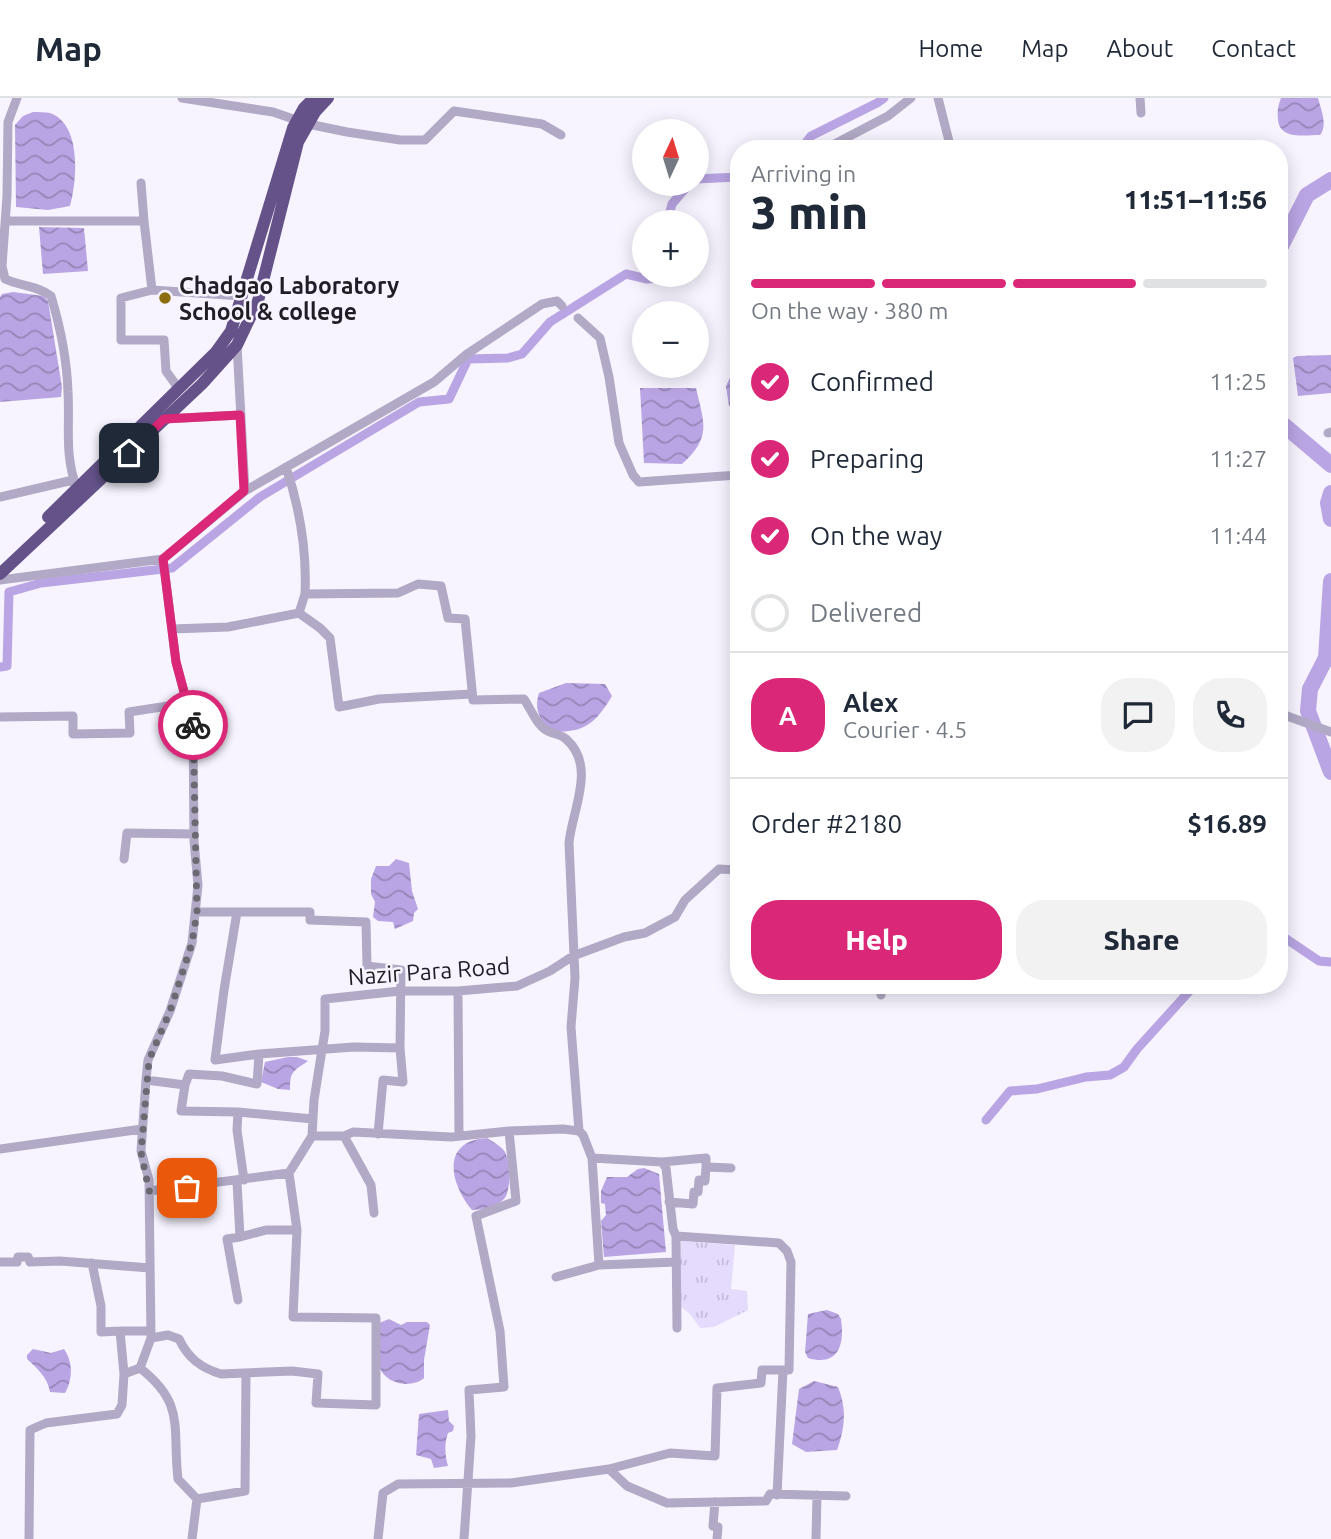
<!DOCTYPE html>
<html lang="en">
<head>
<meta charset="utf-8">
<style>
	body { margin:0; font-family:Ubuntu,sans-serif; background:#f2f2f3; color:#1f2937; height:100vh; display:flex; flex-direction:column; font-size:26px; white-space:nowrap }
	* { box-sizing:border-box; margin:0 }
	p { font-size:23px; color:#747a83 }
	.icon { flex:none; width:38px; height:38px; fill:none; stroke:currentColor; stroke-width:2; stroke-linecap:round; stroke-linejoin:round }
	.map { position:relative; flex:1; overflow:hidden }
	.side { position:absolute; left:730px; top:42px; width:558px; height:854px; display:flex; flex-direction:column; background:#fff; border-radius:28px; box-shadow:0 4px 18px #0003 }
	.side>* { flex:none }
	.needle { width:46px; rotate:4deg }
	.tools { position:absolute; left:632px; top:21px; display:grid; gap:14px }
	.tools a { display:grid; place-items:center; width:77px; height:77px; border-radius:50%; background:#fff; box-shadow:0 4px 18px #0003; font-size:35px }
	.pin { position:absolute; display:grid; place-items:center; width:60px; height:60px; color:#fff; margin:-30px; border-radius:14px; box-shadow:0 4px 10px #0006 }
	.courier { position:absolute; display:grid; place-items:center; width:70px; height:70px; margin:-35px; border:5px solid #db2777; border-radius:50%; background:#fff; color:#222; box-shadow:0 2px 9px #0007 }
	.headline em { font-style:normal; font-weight:800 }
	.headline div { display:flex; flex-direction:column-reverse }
	.headline { display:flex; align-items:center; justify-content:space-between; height:119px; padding:0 21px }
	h1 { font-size:46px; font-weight:800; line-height:52px }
	.bar { display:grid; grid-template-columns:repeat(4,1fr); gap:10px 7px; align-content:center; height:84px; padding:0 21px }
	.bar i { height:9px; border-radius:5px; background:#e0e1e3 }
	.bar .on { background:#db2777 }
	.bar p { grid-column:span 4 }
	.line { display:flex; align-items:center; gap:18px; padding:0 21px; border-top:2px solid #e0e1e3 }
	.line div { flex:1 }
	.round { display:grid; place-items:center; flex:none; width:74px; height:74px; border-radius:28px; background:#f2f2f3 }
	ol { padding:0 21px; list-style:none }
	li { display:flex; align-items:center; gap:21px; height:77px }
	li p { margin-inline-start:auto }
	li .icon { padding:7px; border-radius:50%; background:#db2777; color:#fff; stroke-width:4 }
	li:last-child { color:#747a83 }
	li i { width:38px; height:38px; border:4px solid #e0e1e3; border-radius:50% }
	.cta { display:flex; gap:14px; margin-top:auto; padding:14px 21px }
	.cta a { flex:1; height:80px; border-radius:28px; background:#db2777; color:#fff; font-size:28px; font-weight:800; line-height:80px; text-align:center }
	.cta a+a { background:#f2f2f3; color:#1f2937 }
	header { display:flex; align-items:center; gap:42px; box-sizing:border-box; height:98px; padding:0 35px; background:#fff; border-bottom:2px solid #e0e1e3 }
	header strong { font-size:33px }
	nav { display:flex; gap:38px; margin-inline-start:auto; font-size:24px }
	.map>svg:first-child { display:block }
	.park { fill:url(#park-tufts) }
	.water { fill:url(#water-waves) }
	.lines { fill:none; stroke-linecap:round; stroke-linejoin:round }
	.canal { stroke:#b9a5e3; stroke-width:9 }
	.river { stroke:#b9a5e3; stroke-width:16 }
	.minor { stroke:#b1a9c5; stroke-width:9 }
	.highway { stroke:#645289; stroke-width:12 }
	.done { stroke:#6b6971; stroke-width:7; stroke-dasharray:0 12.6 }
	.route { stroke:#db2777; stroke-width:9 }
	.poi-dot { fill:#8c6e11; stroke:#f7f4ff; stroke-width:2.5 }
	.labels { text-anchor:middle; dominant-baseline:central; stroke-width:5; stroke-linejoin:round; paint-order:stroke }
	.poi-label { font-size:23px; font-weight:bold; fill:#201e24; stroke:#f7f4ff; text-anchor:start }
	.street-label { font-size:23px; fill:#201e24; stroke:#f7f4ff }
</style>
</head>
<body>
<header>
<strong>Map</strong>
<nav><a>Home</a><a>Map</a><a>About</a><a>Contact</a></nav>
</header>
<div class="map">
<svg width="1331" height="1441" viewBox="0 0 1331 1441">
	<defs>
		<pattern id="park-tufts" width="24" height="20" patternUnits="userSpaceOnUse" patternTransform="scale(1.75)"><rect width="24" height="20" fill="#e5dbfd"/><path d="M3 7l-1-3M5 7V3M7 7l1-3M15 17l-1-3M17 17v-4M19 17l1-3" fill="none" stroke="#c4bcd9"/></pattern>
		<pattern id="water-waves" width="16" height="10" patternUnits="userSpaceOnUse" patternTransform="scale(1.75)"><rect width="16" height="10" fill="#b9a5e3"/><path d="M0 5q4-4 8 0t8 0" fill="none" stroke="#9686b8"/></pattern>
	</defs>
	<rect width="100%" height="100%" fill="#f7f4ff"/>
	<path class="park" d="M681 1143 735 1147 731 1191 747 1193 748 1212 714 1229 700 1230 690 1216 680 1208Z"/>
	<path class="water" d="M1281 0H1318C1321 12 1328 27 1320 37 1305 37 1280 42 1278 22 1277 14 1278 7 1281 0Z
		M33 14C38 14 45 14 50 15 82 26 77 83 70 108L48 112 16 109 15 27 23 18Z
		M39 129 84 130 88 173 43 176Z
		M13 194 44 198 48 203 62 289 61 299 0 304V199L2 196Z
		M1331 257V295L1298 298 1293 260 1297 258Z
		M733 273 738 274V309L729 308 726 288Z
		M640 290H696C704 325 712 339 682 366L644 365Z
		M566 585 605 586 612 598C595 626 584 636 549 633 539 619 534 611 539 595Z
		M396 761 409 765 412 793 418 811 414 815 413 823 395 831 393 824 378 823 373 819 375 804 371 796V781L376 768H389Z
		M288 959H297L308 963C293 974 290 972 290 992L278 991 261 984 265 964Z
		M487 1040C493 1044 501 1048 505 1054 510 1063 512 1095 503 1102 496 1108 482 1112 472 1112 450 1086 440 1043 487 1040Z
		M644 1070 659 1076 666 1154 604 1159 601 1123 606 1117 605 1106 601 1105V1093L607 1079H627L638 1071Z
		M827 1212 838 1216 841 1221C845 1247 838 1269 808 1260L805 1254 808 1216Z
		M389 1221 401 1227 407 1224H427L430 1227 424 1262V1280C410 1292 382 1285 379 1266 377 1253 379 1238 379 1225Z
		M33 1251 51 1255 64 1251C73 1263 73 1282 65 1295L50 1294C48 1280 37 1270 27 1261V1257Z
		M814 1283 838 1289C847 1310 845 1331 837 1352L806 1354 792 1346 799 1291Z
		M448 1312 449 1323 454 1328 453 1333 448 1335C444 1347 445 1357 448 1368L434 1370 431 1361 416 1357 419 1316Z"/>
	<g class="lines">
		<path class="canal" d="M801 51 811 38 877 5 884 0
			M696 81 738 79
			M667 124 672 106 689 86
			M0 569 7 568 9 494 41 485 172 470 260 399 419 304 449 301 468 261 508 260 522 256 550 224 626 176 647 181 661 180 664 177
			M1279 836 1319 863 1331 864
			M986 1022 1010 993 1037 991 1086 979 1110 977 1124 969 1137 951 1195 887"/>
		<path class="river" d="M1279 152 1307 97 1331 82
			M1279 323 1331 367
			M1331 395 1328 405 1331 421
			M1331 483 1326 560 1310 591 1308 613 1331 674"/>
		<path class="minor" d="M17 0 8 24 7 98 2 168 5 181C20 188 38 188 51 198 60 228 67 263 68 294 70 330 64 356 77 391
			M182 0 273 14 308 26 347 34 400 42H425L454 13 542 26 561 37
			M938 0 951 51
			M1140 0 1141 15
			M825 51 888 18 911 0
			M141 85 144 123
			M6 123H144L152 192 242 198
			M152 192 121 200V242H164L166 273 179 291
			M578 220 600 240 609 279 619 345 633 377 639 384 738 377
			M237 247 245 393
			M164 321 240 317
			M1328 335 1331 334
			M286 369C300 411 307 452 305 496
			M0 399 73 382
			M163 461 176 564 193 628 194 743 198 787 192 845 170 913 148 962 146 982 141 1053 149 1082 151 1240 140 1270C186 1306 172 1329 178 1381L197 1401 192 1441
			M0 482 163 461 245 393 434 284 467 256 542 206 557 203 562 208
			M299 515 320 530 330 540 339 609 379 601 472 596
			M172 531 228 529 299 515 305 496 398 495 418 486 441 488 448 520 465 521 473 602 524 601C530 610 537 627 546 632 552 636 561 636 566 641 597 668 572 712 569 745L575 880 571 929 579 1033
			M1279 615 1331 634
			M0 619 73 618V636L130 635 129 614 187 605
			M124 761 127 735 194 736
			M197 814H237L224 892 215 962 259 956
			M458 893 459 1037
			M881 897 882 887
			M146 982 185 987 189 976 222 978 257 986 259 956 354 949 400 950 401 872 367 868 366 824 310 822V814H237
			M185 987 181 1013 238 1014 237 1032 244 1082
			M238 1014 313 1021
			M378 1036 383 982 403 984 400 950
			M312 1038H344L353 1034 451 1039 509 1033 563 1031 579 1033 583 1037 592 1060 662 1064 666 1070 673 1131 676 1138 779 1145 787 1153 791 1164 789 1272H762L761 1285 717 1290 715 1358 670 1355 609 1371
			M344 1038 371 1087 374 1115
			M0 1051 142 1031
			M592 1060 599 1167 677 1164
			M662 1064 706 1060V1069
			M237 1084 240 1139 227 1141 238 1202
			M149 1093 289 1075 312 1038 314 1002 325 933V901L400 893H458L517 888 550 873 573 858 624 839 645 835 675 819 685 802 719 771 738 772
			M669 1104 693 1106 694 1094H698L699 1082 705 1083 706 1069 731 1070
			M676 1138 677 1230
			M240 1139 266 1132H297
			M0 1164H17L18 1159H28L30 1164 60 1163 150 1170
			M92 1165 101 1208V1234L120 1233
			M556 1179 599 1167
			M151 1240 168 1237 179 1241C188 1260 201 1270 221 1276L292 1273 318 1276 316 1305 376 1307V1220L293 1219 297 1132 289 1075
			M124 1276 120 1233H151
			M777 1397 783 1272
			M197 1401 245 1393 246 1275
			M715 1404 713 1428 718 1429 717 1441
			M29 1441 30 1332 46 1325 117 1316 122 1307 124 1276 140 1270
			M378 1441 383 1395 398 1386 511 1385 609 1371 627 1388 667 1405 766 1403 770 1396 846 1398
			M464 1441 471 1338 469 1292 504 1289 500 1233 476 1118 516 1103 509 1033
			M816 1441 817 1397"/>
		<path class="highway" d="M48 419 216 254 231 233 293 30 304 10 314 0
			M0 476 202 286 237 247 258 203 298 44 315 14 328 0"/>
	</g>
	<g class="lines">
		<path class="done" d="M187 1090 149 1093 141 1054 149 962 170 913 192 845 197 814 193 627"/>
		<path class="route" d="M129 355 164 321 240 317 244 393 163 461 176 564 193 627"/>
	</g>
	<circle class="poi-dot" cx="165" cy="200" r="7"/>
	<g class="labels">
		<g class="poi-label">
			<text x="179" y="187">Chadgao Laboratory<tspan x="179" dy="26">School &amp; college</tspan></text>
		</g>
		<g class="street-label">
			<text transform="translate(429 873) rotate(-4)">Nazir Para Road</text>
		</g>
	</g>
</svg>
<div class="tools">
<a><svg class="needle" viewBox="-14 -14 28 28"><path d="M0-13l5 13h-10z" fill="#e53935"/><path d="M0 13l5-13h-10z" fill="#747a83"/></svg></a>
<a>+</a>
<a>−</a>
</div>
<div class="pin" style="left:187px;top:1090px;background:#ea580c"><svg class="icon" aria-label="bag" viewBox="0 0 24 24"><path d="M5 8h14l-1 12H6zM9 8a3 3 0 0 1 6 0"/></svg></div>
<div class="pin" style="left:129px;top:355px;background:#1f2937"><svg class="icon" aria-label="home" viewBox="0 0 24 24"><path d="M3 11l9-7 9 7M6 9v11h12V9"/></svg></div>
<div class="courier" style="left:193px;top:627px"><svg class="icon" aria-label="bike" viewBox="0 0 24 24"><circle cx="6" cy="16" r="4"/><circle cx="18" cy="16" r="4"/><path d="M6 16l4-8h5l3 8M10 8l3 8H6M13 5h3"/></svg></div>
<section class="side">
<div class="headline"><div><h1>3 min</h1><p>Arriving in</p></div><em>11:51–11:56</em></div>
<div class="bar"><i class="on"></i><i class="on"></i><i class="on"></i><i></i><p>On the way · 380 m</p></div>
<ol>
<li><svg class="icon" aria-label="check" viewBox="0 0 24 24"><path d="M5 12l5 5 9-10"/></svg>Confirmed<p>11:25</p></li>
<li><svg class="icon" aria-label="check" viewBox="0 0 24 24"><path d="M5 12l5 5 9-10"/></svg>Preparing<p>11:27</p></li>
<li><svg class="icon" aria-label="check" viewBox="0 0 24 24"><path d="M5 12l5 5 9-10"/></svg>On the way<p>11:44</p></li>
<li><i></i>Delivered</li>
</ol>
<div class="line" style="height:126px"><b class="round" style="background:#db2777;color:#fff">A</b><div><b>Alex</b><p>Courier · 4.5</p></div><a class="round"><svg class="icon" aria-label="chat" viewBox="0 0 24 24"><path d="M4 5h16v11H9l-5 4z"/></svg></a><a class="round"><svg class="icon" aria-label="phone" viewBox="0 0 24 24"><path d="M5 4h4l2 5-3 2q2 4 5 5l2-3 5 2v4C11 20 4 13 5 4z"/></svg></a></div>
<div class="line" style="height:91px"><div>Order #2180</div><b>$16.89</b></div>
<div class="cta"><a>Help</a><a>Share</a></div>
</section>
</div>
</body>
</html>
